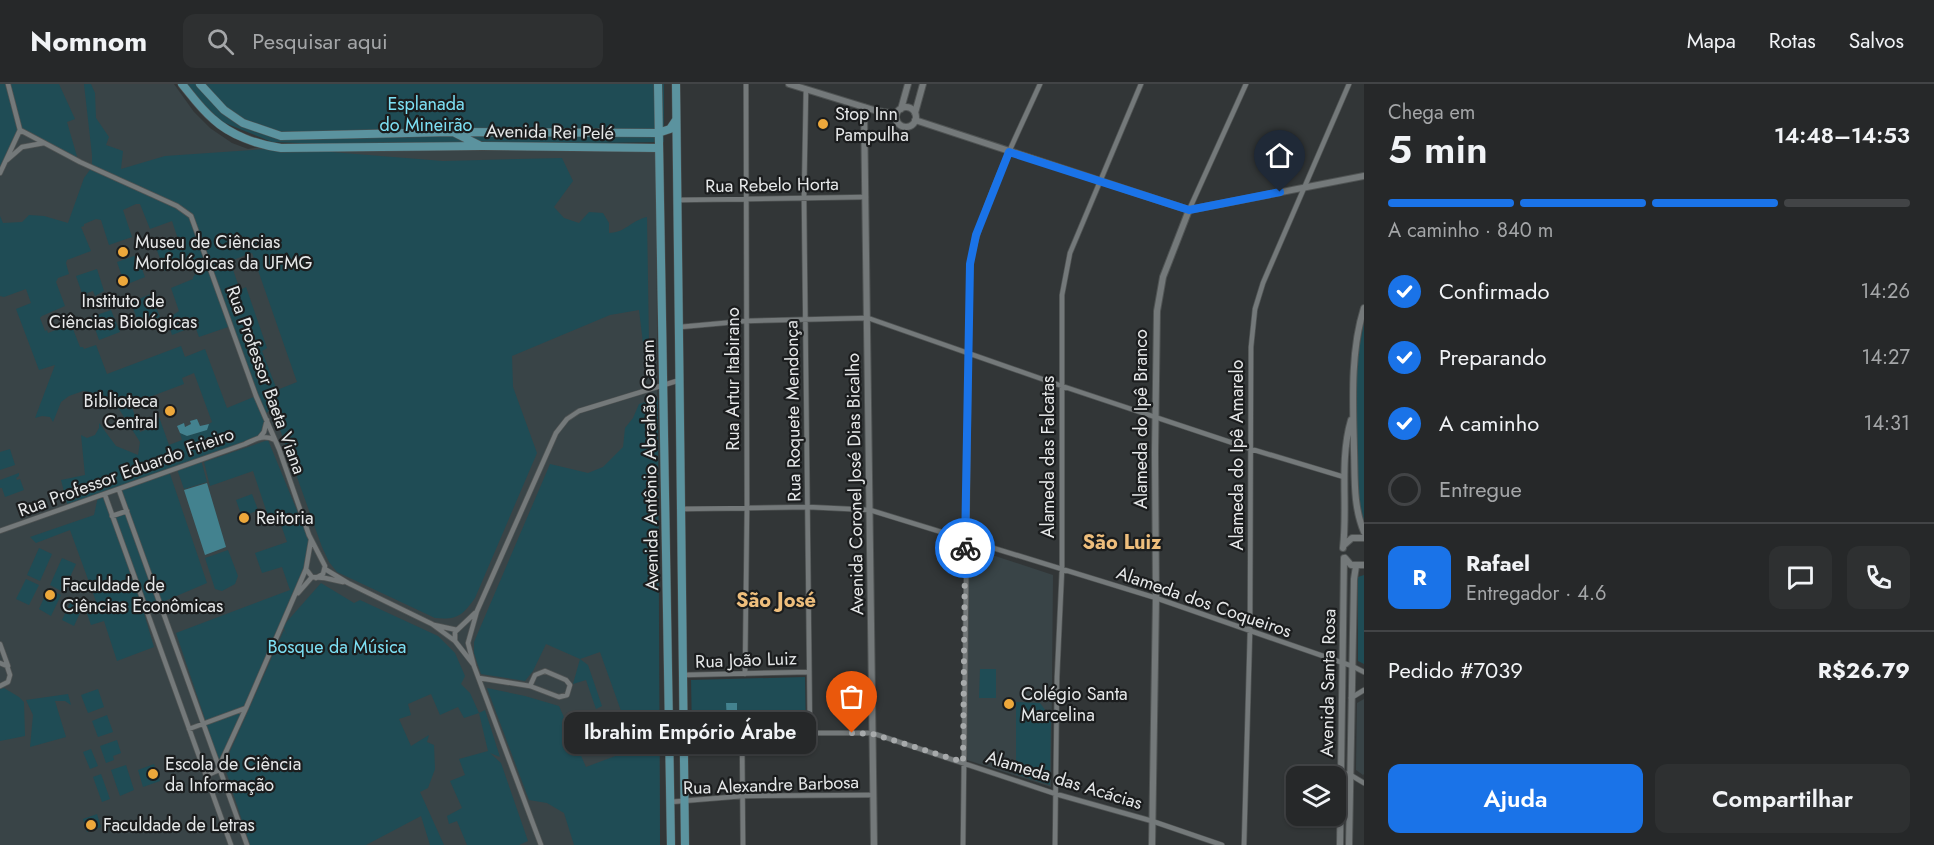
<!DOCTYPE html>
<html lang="pt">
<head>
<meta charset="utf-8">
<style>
	body { margin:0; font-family:Jost,sans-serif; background:#2e3031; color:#f1f3f6; height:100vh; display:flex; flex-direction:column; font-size:22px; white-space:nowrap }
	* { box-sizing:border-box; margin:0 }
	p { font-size:20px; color:#a4a6a8 }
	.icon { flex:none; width:33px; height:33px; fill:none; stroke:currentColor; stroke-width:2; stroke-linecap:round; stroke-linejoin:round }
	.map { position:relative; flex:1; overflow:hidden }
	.sheet { display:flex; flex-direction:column; background:#262829; width:570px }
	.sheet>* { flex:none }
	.tools { position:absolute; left:1286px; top:682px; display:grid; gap:12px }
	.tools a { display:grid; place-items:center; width:60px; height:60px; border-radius:12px; background:#262829; box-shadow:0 2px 4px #0004,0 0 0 2px #424446; font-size:30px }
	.pin { position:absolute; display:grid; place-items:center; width:51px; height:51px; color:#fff; margin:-62px -26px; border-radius:50% 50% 50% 0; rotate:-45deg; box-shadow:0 0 6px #0007 }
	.pin .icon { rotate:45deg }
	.courier { position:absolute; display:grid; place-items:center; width:60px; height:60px; margin:-30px; border:4px solid #1a73e8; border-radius:50%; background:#fff; color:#222; box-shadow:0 2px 8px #0007 }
	.bubble { position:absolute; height:42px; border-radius:12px; background:#262829; box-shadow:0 2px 4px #0004,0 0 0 2px #424446; font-size:20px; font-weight:600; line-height:42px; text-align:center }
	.head em { font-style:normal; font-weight:600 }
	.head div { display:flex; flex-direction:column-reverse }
	.head { display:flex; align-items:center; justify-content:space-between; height:102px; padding:0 24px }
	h1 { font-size:39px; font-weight:600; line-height:45px }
	.bar { display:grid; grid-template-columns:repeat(4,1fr); gap:9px 6px; align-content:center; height:72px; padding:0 24px }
	.bar i { height:8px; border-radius:4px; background:#424446 }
	.bar .on { background:#1a73e8 }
	.bar p { grid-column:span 4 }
	.line { display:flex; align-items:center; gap:15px; padding:0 24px; border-top:2px solid #424446 }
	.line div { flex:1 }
	.round { display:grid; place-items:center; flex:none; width:63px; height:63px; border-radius:12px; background:#2e3031 }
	ol { padding:0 24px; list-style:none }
	li { display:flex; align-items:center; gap:18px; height:66px }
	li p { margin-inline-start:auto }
	li .icon { padding:6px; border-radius:50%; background:#1a73e8; color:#fff; stroke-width:4 }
	li:last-child { color:#a4a6a8 }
	li i { width:33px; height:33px; border:3px solid #424446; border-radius:50% }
	.cta { display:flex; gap:12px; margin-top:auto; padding:12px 24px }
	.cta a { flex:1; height:69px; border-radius:12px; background:#1a73e8; color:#fff; font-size:24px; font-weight:600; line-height:69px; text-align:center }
	.cta a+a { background:#2e3031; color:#f1f3f6 }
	header { display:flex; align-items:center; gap:36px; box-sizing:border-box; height:84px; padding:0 30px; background:#262829; border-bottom:2px solid #424446 }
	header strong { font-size:28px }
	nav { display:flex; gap:33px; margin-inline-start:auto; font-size:21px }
	.search { width:420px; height:54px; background:#2e3031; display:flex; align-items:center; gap:15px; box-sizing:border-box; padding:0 21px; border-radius:12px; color:#a4a6a8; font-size:22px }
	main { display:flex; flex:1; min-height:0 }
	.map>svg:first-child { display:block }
	.built { fill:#394447 }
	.green { fill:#1f4c55; fill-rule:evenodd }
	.water { fill:#43828f }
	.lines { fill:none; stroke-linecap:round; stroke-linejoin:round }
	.minor-casing { stroke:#4f5353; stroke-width:6 }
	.tertiary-casing { stroke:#4f5353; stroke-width:8 }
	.primary-casing { stroke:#4f5353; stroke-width:9 }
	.minor { stroke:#74797a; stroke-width:4.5 }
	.tertiary { stroke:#74797a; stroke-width:6 }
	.primary { stroke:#5b939f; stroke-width:8 }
	.done { stroke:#a7aaab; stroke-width:6; stroke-dasharray:0 10.8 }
	.route { stroke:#1a73e8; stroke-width:8 }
	.poi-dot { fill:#eda83b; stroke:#1b1d1e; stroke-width:2 }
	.labels { text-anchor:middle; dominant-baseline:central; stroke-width:4.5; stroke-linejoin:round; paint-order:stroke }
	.park-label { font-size:18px; fill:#7de0f4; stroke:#1b1d1e }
	.poi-label { font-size:18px; fill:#e6e8e9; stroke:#1b1d1e; text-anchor:start }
	.street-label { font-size:18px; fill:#e6e8e9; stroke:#1b1d1e }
	.neighbourhood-label { font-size:20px; font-weight:bold; fill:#eebe7c; stroke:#1b1d1e }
</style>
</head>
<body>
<header>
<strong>Nomnom</strong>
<div class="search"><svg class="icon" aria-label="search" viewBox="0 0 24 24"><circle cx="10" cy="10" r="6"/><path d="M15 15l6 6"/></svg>Pesquisar aqui</div>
<nav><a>Mapa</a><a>Rotas</a><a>Salvos</a></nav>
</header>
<main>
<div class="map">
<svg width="1364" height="761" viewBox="0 0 1364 761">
	<rect width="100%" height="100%" fill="#323637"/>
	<path class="built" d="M0 0H174L194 28 210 44 232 59 248 65 267 62 297 65 656 68 660 761H0Z
		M968 463 1053 491 1051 703 967 676Z
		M1364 615V690L1363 691 1356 686 1357 619Z"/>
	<path class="green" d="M0 0H59L75 35 67 38 78 76 20 46 0 89Z
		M84 0H91L95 9 96 34 109 53 106 61 123 67 121 85 165 72 281 64 443 77 562 74 573 97 554 123 564 134 579 139 589 128 603 129 609 139V149C627 148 630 137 647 133L649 259H643L639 226 610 231 512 272 513 303 537 369 475 514C462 532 457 536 435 534L337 488 329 478 322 463 272 323 265 331 267 335 260 353 201 376 207 398 184 405 177 385 169 387 207 499 160 519 159 518 145 523 131 486 154 563 117 577 104 537 91 541 85 524 97 520 70 446 36 459 30 453 94 431 98 413 105 411 112 432 126 427 119 406 68 423 61 396 85 391 81 351 87 354 95 351 99 344V339L116 362 138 371 140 358 119 325 112 321 109 316 100 310 83 307 69 312 61 318 53 338 50 333 42 332 35 334 55 281 39 286 16 225 31 219 26 205 4 213 0 212V132L3 139 22 138 29 131 44 132 68 139 84 94 92 83V71ZM136 120H140L150 145 172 137 178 155 156 164 165 187 188 178V180L191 179 195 191 193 193V195L171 204 179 227 170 233 171 237 168 238 172 251 195 242 199 253 231 242 256 312 227 324 205 265 185 273 181 262 107 290 96 261 84 265 83 263H80L71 240 48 249 47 246 45 247 40 234 42 232 65 222 56 198 58 194 69 190 66 179 67 176 91 167 81 143 84 142V140L96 135 101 136 109 161 132 153 123 126ZM252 169 297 298 277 306 262 267 267 264 246 203 240 206 230 177ZM194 289 212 338 209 340 206 346 187 352 180 349 182 356 169 361 159 333 152 336 154 343 140 348 131 320 184 300 182 294Z
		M187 0H664V58L378 62 272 58 215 35Z
		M137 171 145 193 125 201 117 178Z
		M97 185 104 207 95 212 93 207 87 209 88 214 84 215 76 192Z
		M151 210 160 233 139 241 131 218Z
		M111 226 120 248 99 256 91 233Z
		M1364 238V446L1355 411 1356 280Z
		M658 314 660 761H574L564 729 547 719 529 716 487 604 525 612 559 622 586 683 634 665 632 659 609 668 599 633 600 629 615 659 630 652 600 568 580 575 588 581 602 622 596 625 586 596 573 600 580 575 546 560 533 587 525 597 481 590 474 569V558L550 380 588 389 603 383 623 363 625 344 633 334 639 320Z
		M268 356 309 456 306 478 246 621 206 638 176 549 290 506 282 483 262 489 255 469 287 458 278 432 269 435 253 387 210 402 204 378Z
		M10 365 15 381 0 386V368Z
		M19 389V392L16 394 17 396 20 395 24 406 5 413 2 404H0V396Z
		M252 410 258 426 242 433 236 416Z
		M39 464 52 470 40 497 27 491Z
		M228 466 238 492 235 500 222 507 215 505 205 474Z
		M62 474 76 480 63 508 50 501Z
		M1364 491V580L1358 577V493Z
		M26 495 39 501 29 521 16 515Z
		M321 499 354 519 360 516 438 552 455 569 465 592 461 600 470 609 479 629 485 626 500 673 490 669 501 679 528 757 519 761H467L457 737 449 740 447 732 462 724 450 697 465 691 459 675 488 667 479 629 464 634 458 623 440 631 431 610 408 620 411 631 399 635 411 662 429 651 427 658 434 661 435 685 428 704 420 708 444 761H430L421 732 366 761H250L224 681 284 546 287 552 283 542Z
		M48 505 61 511 51 532 39 525Z
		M72 515 76 517 80 529 74 542 62 536Z
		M980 585H996V614H979Z
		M805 593 806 645 692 648 691 596Z
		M4 604 19 613 24 618 25 652 0 657V605Z
		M98 605 104 623 88 629 81 611Z
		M68 610 71 621 65 617H55L66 653 30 663 33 631 26 616Z
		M1016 618 1040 619 1051 634 1050 701 1016 690Z
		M246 624 219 684 203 640Z
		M107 631 113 648 98 653 92 637Z
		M117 656 121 669 113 672 114 676 106 679 100 662Z
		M91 665 98 682 90 685 83 668Z
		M154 680 160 697 143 703 138 686Z
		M126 681 134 706 120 712 111 686Z
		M101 690 110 715 102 718 93 693Z
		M97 730 101 743 87 748 83 735Z"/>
	<path class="water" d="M197 335 200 342 209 340 207 346 187 352 180 349 177 342 184 339 185 343 191 340 190 337Z
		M207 399 226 463 205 471 184 406Z
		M726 619H737V638H727Z"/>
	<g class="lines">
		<defs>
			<path id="minor" d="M8 0 20 46
				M806 5 804 114 810 649
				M20 46 80 78 177 122 191 132 256 312 279 365 309 451 325 482 323 490 316 494
				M7 76 22 63 44 59
				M0 89 20 46
				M678 116 866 113
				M1189 126 1246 0
				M680 243 746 237 868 234 1062 302 1251 365 1344 393
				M260 353 264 348 267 336
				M119 406 247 761
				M105 411 231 761
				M681 425 808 423 870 426 1156 514 1352 582 1364 588
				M112 432 127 427
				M0 447 245 360C256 355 263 350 275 356
				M306 485 312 493 325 494 343 498
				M325 485 348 499 432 540 455 557 473 580
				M298 509 312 493
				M434 541 457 546
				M455 556V548L475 529
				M0 560 8 582
				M0 579 7 582 10 591 8 598 0 602
				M745 590 747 424 746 0
				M683 591 809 588
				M479 594 530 602 559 613 567 611 570 601 566 596 545 587 535 591 530 602
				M1351 614 1364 606
				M189 645 246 624
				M742 650 743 761
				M683 652 810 649H872L1056 710 1152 737 1222 761
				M205 687 210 690 217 687 246 624 306 485 311 456
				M1341 689 1349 690 1364 699
				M670 718 743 712 873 711
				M541 761 474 582 468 559 477 527 556 349 567 335 579 327 680 296
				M963 761 970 180C983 117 1014 58 1040 0
				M1055 761 1057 593 1062 485V211L1070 169 1141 0
				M1244 761 1250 547 1251 263 1255 225 1263 199 1349 0"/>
			<path id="tertiary" d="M789 0 877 27 896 30
				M864 23 874 761
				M896 33a10 10 0 1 1 20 0a10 10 0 1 1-20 0Z
				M901 25 908 0
				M915 29 923 0
				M915 36 1189 126 1364 92
				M1364 224C1350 268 1353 320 1354 366 1355 394 1353 422 1364 448
				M1344 461 1352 454H1364
				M1343 464C1348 422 1339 377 1351 336
				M1345 474 1351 481H1364
				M1152 761 1156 514 1155 368 1157 227 1163 193 1189 126
				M1340 761 1344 474
				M1349 761 1354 495 1356 482"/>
			<path id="primary" d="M182 0C192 12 201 25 213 35 230 51 258 61 281 64L482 62 658 64
				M200 0 224 26 243 39 281 52 451 48 658 49 670 45 676 36
				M658 0 671 761
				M676 0 685 761
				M455 49 479 61"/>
		</defs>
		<use href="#minor" class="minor-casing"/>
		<use href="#tertiary" class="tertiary-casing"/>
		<use href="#primary" class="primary-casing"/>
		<use href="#minor" class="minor"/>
		<use href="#tertiary" class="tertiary"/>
		<use href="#primary" class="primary"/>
	</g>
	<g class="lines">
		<path class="done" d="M852 649 873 650 963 678 965 464"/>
		<path class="route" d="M965 464 970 180 976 151 1009 68 1189 126 1280 108"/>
	</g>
	<g class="poi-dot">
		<circle cx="823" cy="40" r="6"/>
		<circle cx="123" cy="168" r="6"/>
		<circle cx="123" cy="197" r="6"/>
		<circle cx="170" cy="327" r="6"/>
		<circle cx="244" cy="434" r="6"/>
		<circle cx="50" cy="511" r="6"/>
		<circle cx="1009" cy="620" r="6"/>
		<circle cx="153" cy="690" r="6"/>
		<circle cx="91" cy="741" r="6"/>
	</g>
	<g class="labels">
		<g class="park-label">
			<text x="426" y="20">Esplanada<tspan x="426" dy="21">do Mineirão</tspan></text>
			<text x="337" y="563">Bosque da Música</text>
		</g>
		<g class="poi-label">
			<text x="835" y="30">Stop Inn<tspan x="835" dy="21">Pampulha</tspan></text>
			<text x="135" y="158">Museu de Ciências<tspan x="135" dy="21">Morfológicas da UFMG</tspan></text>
			<text x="123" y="217" text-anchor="middle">Instituto de<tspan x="123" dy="21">Ciências Biológicas</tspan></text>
			<text x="158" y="317" text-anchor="end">Biblioteca<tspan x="158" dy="21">Central</tspan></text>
			<text x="256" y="434">Reitoria</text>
			<text x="62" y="501">Faculdade de<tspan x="62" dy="21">Ciências Econômicas</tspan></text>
			<text x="1021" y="610">Colégio Santa<tspan x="1021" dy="21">Marcelina</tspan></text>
			<text x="165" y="680">Escola de Ciência<tspan x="165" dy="21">da Informação</tspan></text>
			<text x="103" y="741">Faculdade de Letras</text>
		</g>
		<g class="street-label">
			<text transform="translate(550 48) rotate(1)">Avenida Rei Pelé</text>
			<text transform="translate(772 101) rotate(-1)">Rua Rebelo Horta</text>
			<text transform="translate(733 295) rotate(-90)">Rua Artur Itabirano</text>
			<text transform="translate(266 296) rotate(70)">Rua Professor Baeta Viana</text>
			<text transform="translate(793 327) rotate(-91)">Rua Roquete Mendonça</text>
			<text transform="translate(1141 335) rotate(-90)">Alameda do Ipê Branco</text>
			<text transform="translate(1237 371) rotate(-90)">Alameda do Ipê Amarelo</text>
			<text transform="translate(1048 373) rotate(-90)">Alameda das Falcatas</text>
			<text transform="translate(650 381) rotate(-91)">Avenida Antônio Abrahão Caram</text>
			<text transform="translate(126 388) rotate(-20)">Rua Professor Eduardo Frieiro</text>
			<text transform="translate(855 400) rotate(-91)">Avenida Coronel José Dias Bicalho</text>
			<text transform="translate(1204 518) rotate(19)">Alameda dos Coqueiros</text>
			<text transform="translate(746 576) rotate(-2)">Rua João Luiz</text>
			<text transform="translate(1328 599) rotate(-89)">Avenida Santa Rosa</text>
			<text transform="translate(1064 696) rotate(17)">Alameda das Acácias</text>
			<text transform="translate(771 701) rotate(-2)">Rua Alexandre Barbosa</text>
		</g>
		<g class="neighbourhood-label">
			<text x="1122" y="458">São Luiz</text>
			<text x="776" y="516">São José</text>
		</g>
	</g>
</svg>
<div class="tools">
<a><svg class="icon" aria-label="layers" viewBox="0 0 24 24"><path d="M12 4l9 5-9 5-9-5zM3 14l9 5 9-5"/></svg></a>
</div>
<div class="pin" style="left:852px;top:649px;background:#ea580c"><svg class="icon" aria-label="bag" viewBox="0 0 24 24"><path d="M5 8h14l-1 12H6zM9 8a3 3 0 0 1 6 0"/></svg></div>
<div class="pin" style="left:1280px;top:108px;background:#1f2937"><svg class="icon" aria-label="home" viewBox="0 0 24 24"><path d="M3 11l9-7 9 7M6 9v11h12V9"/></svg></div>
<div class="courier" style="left:965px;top:464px"><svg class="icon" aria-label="bike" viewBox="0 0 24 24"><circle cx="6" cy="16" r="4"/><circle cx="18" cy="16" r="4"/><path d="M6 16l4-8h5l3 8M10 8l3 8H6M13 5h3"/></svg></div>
<div class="bubble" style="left:564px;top:628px;width:252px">Ibrahim Empório Árabe</div>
</div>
<section class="sheet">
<div class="head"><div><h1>5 min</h1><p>Chega em</p></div><em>14:48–14:53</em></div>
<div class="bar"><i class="on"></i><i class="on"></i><i class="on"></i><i></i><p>A caminho · 840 m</p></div>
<ol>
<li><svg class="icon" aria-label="check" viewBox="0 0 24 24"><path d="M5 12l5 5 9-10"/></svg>Confirmado<p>14:26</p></li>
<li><svg class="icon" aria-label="check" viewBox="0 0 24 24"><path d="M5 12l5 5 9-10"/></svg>Preparando<p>14:27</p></li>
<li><svg class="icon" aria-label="check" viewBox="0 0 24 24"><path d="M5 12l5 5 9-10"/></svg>A caminho<p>14:31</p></li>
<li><i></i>Entregue</li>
</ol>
<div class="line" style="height:108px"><b class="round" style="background:#1a73e8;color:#fff">R</b><div><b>Rafael</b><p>Entregador · 4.6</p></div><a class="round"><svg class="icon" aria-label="chat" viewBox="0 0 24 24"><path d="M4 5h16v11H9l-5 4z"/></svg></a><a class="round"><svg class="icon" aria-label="phone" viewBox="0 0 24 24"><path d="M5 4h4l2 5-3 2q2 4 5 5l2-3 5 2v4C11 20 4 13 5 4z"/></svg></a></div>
<div class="line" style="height:78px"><div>Pedido #7039</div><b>R$26.79</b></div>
<div class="cta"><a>Ajuda</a><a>Compartilhar</a></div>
</section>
</main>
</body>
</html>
